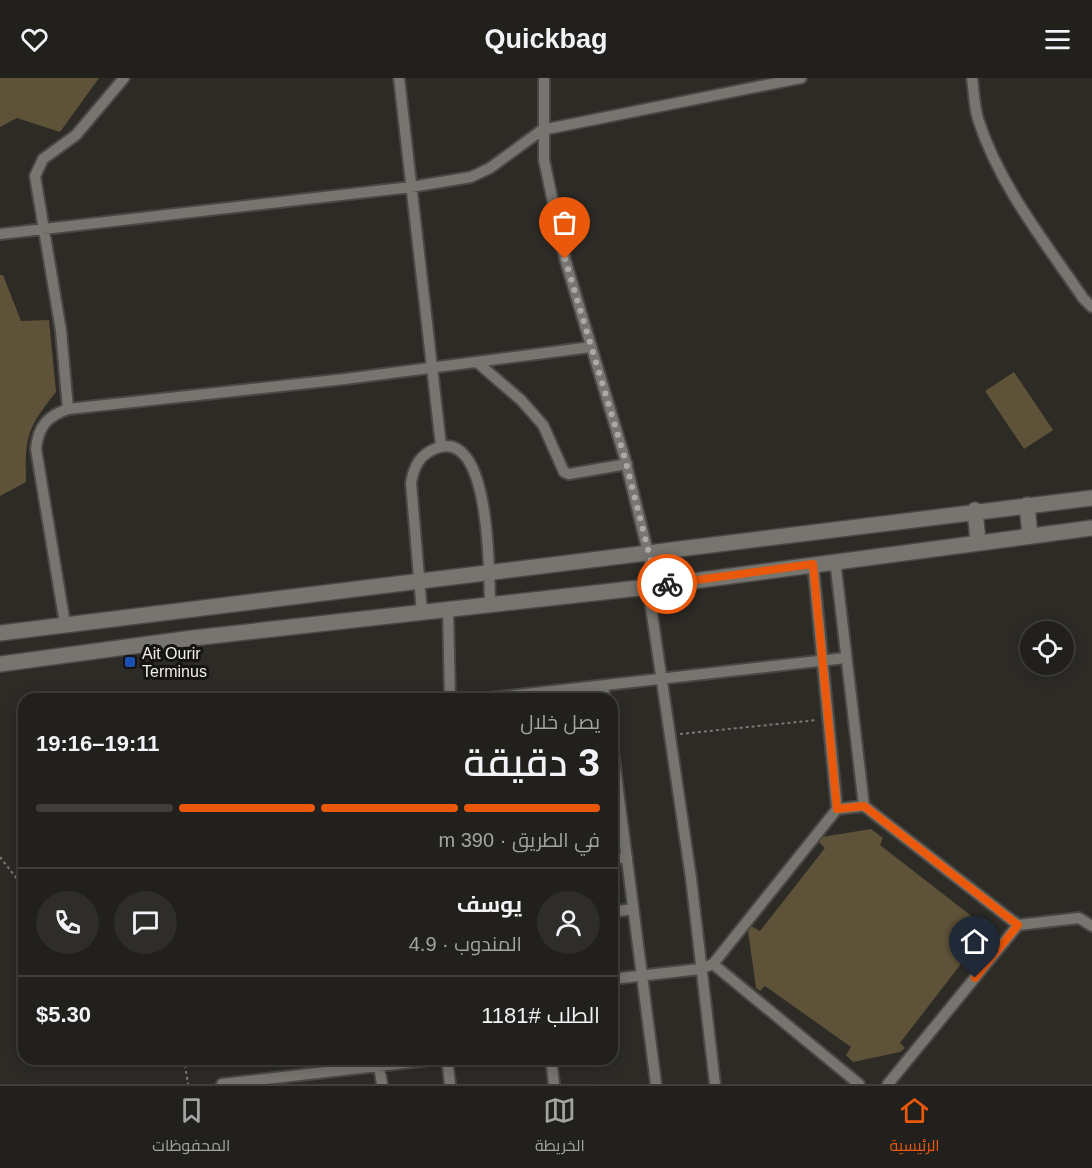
<!DOCTYPE html>
<html lang="ar">
<head>
<meta charset="utf-8">
<style>
	body { margin:0; font-family:Helvetica,Cairo,sans-serif; background:#2e2d29; color:#f1f3f6; direction:rtl; height:100vh; display:flex; flex-direction:column; font-size:22px; white-space:nowrap }
	* { box-sizing:border-box; margin:0 }
	p { font-size:20px; color:#a2a3a3 }
	.icon { flex:none; width:33px; height:33px; fill:none; stroke:currentColor; stroke-width:2; stroke-linecap:round; stroke-linejoin:round }
	.map { position:relative; flex:1; overflow:hidden; direction:ltr }
	.side { position:absolute; left:18px; top:615px; width:600px; height:372px; display:flex; flex-direction:column; background:#22201c; border-radius:18px; box-shadow:0 3px 15px #0003,0 0 0 2px #3f3e3b; direction:rtl }
	.side>* { flex:none }
	.fabs { position:absolute; left:1020px; top:543px; display:grid; gap:12px }
	.fabs a { display:grid; place-items:center; width:54px; height:54px; border-radius:50%; background:#22201c; box-shadow:0 3px 15px #0003,0 0 0 2px #3f3e3b; font-size:30px }
	.pin { position:absolute; display:grid; place-items:center; width:51px; height:51px; color:#fff; margin:-62px -26px; border-radius:50% 50% 50% 0; rotate:-45deg; box-shadow:0 0 6px #0007 }
	.pin .icon { rotate:45deg }
	.courier { position:absolute; display:grid; place-items:center; width:60px; height:60px; margin:-30px; border:4px solid #ea580c; border-radius:50%; background:#fff; color:#222; box-shadow:0 2px 8px #0007 }
	.summary em { font-style:normal; font-weight:600 }
	.summary div { display:flex; flex-direction:column-reverse }
	.summary { display:flex; align-items:center; justify-content:space-between; height:102px; padding:0 18px }
	h1 { font-size:39px; font-weight:600; line-height:45px }
	.bar { display:grid; grid-template-columns:repeat(4,1fr); gap:9px 6px; align-content:center; height:72px; padding:0 18px }
	.bar i { height:8px; border-radius:4px; background:#3f3e3b }
	.bar .active { background:#ea580c }
	.bar p { grid-column:span 4 }
	.line { display:flex; align-items:center; gap:15px; padding:0 18px; border-top:2px solid #3f3e3b }
	.line div { flex:1 }
	.round { display:grid; place-items:center; flex:none; width:63px; height:63px; border-radius:32px; background:#2e2d29 }
	header { display:flex; justify-content:space-between; align-items:center; height:78px; padding:0 18px; background:#22201c; font-size:27px; font-weight:600 }
	.tab-bar { display:flex; justify-content:space-around; align-items:center; height:84px; border-top:2px solid #3f3e3b; background:#22201c; font-size:16px; color:#a2a3a3 }
	.tab-bar a { display:grid; justify-items:center; gap:3px }
	.tab-bar .active { color:#ea580c }
	.map>svg:first-child { display:block }
	.green { fill:#5e5238 }
	.lines { fill:none; stroke-linecap:round; stroke-linejoin:round }
	.minor-casing { stroke:#4a4844; stroke-width:14 }
	.secondary-casing { stroke:#4a4844; stroke-width:18 }
	.path { stroke:#7a7873; stroke-width:2; stroke-dasharray:3 3; stroke-linecap:butt }
	.minor { stroke:#77756f; stroke-width:10 }
	.secondary { stroke:#77756f; stroke-width:15 }
	.done { stroke:#acaaa6; stroke-width:6; stroke-dasharray:0 10.8 }
	.route { stroke:#ea580c; stroke-width:8 }
	.transit-dot { fill:#1a4fb4; stroke:#151412; stroke-width:2 }
	.labels { text-anchor:middle; dominant-baseline:central; stroke-width:6; stroke-linejoin:round; paint-order:stroke }
	.poi-label { font-size:16px; fill:#f0eeeb; stroke:#151412; text-anchor:start }
</style>
</head>
<body>
<header><svg class="icon" aria-label="menu" viewBox="0 0 24 24"><path d="M4 6h16M4 12h16M4 18h16"/></svg>Quickbag<svg class="icon" aria-label="heart" viewBox="0 0 24 24"><path d="M12 20l-8-8c-3-5 5-10 8-4 3-6 11-1 8 4z"/></svg></header>
<div class="map">
<svg width="1092" height="1006" viewBox="0 0 1092 1006">
	<rect width="100%" height="100%" fill="#2d2b26"/>
	<path class="green" d="M0 0H99L60 54 17 40 0 49Z
		M0 197H3L21 243 49 242 56 314C27 351 25 357 26 404L0 418Z
		M1014 294 1053 352 1024 371 985 313Z
		M871 751 883 760 880 767 974 840 975 879 970 884 964 882 900 965 905 970 900 974 853 984 846 977 851 969 765 908 760 913 756 910 748 853 751 848 760 853 825 770 818 763 822 759Z"/>
	<g class="lines">
		<defs>
			<path id="minor" d="M399 0 441 368
				M544 0V82L565 181 625 381 656 507
				M972 0C974 13 974 28 978 41 999 107 1045 164 1083 220L1092 229
				M0 156 411 109 471 99 490 90 542 52 801 0
				M478 285 521 322 543 347 564 394 569 396 627 386
				M68 331 61 253 35 98 43 81 76 57 124 0
				M835 482 864 728
				M813 486 837 731
				M648 509 691 800 715 1006
				M448 532 450 621
				M422 535 411 405C414 388 420 376 437 370 491 350 489 496 490 526
				M65 546 36 371C38 349 47 338 68 331L345 301 591 269
				M603 608 605 621
				M481 621 845 580
				M612 666 656 1006
				M612 781 627 779
				M612 834 633 831
				M713 886 859 1006
				M612 901 700 891 713 886 837 731 864 728 1018 847
				M447 981 450 1006
				M551 981 554 1006
				M379 988 382 1006
				M222 1006 439 981
				M888 1006 1018 847 1079 840 1092 848"/>
			<path id="secondary" d="M1027 427 1030 458
				M975 432 978 464
				M0 555 1092 420
				M0 586 193 560 648 509 1092 450"/>
		</defs>
		<use href="#minor" class="minor-casing"/>
		<use href="#secondary" class="secondary-casing"/>
		<path class="path" d="M680 656 817 642
			M0 779 24 810
			M184 981 188 1006"/>
		<use href="#minor" class="minor"/>
		<use href="#secondary" class="secondary"/>
	</g>
	<g class="lines">
		<path class="done" d="M565 181 625 381 657 507 667 506"/>
		<path class="route" d="M667 506 813 486 837 731 864 728 1018 847 975 900"/>
	</g>
	<rect class="transit-dot" x="124" y="578" width="12" height="12" rx="3"/>
	<g class="labels">
		<g class="poi-label">
			<text x="142" y="575">Ait Ourir<tspan x="142" dy="18">Terminus</tspan></text>
		</g>
	</g>
</svg>
<div class="fabs">
<a><svg class="icon" aria-label="locate" viewBox="0 0 24 24"><circle cx="12" cy="12" r="6"/><path d="M12 2v4M12 18v4M2 12h4M18 12h4"/></svg></a>
</div>
<div class="pin" style="left:565px;top:181px;background:#ea580c"><svg class="icon" aria-label="bag" viewBox="0 0 24 24"><path d="M5 8h14l-1 12H6zM9 8a3 3 0 0 1 6 0"/></svg></div>
<div class="pin" style="left:975px;top:900px;background:#1f2937"><svg class="icon" aria-label="home" viewBox="0 0 24 24"><path d="M3 11l9-7 9 7M6 9v11h12V9"/></svg></div>
<div class="courier" style="left:667px;top:506px"><svg class="icon" aria-label="bike" viewBox="0 0 24 24"><circle cx="6" cy="16" r="4"/><circle cx="18" cy="16" r="4"/><path d="M6 16l4-8h5l3 8M10 8l3 8H6M13 5h3"/></svg></div>
<section class="side">
<div class="summary"><div><h1>3 دقيقة</h1><p>يصل خلال</p></div><em>19:11–19:16</em></div>
<div class="bar"><i class="active"></i><i class="active"></i><i class="active"></i><i></i><p>في الطريق · 390 m</p></div>
<div class="line" style="height:108px"><a class="round"><svg class="icon" aria-label="person" viewBox="0 0 24 24"><circle cx="12" cy="8" r="4"/><path d="M4 21q1-7 8-7t8 7"/></svg></a><div><b>يوسف</b><p>المندوب · 4.9</p></div><a class="round"><svg class="icon" aria-label="chat" viewBox="0 0 24 24"><path d="M4 5h16v11H9l-5 4z"/></svg></a><a class="round"><svg class="icon" aria-label="phone" viewBox="0 0 24 24"><path d="M5 4h4l2 5-3 2q2 4 5 5l2-3 5 2v4C11 20 4 13 5 4z"/></svg></a></div>
<div class="line" style="height:78px"><div>الطلب #1181</div><b>$5.30</b></div>
</section>
</div>
<nav class="tab-bar">
<a class="active"><svg class="icon" aria-label="home" viewBox="0 0 24 24"><path d="M3 11l9-7 9 7M6 9v11h12V9"/></svg>الرئيسية</a>
<a><svg class="icon" aria-label="map" viewBox="0 0 24 24"><path d="M3 6l6-2 6 2 6-2v14l-6 2-6-2-6 2zM9 4v14M15 6v14"/></svg>الخريطة</a>
<a><svg class="icon" aria-label="saved" viewBox="0 0 24 24"><path d="M7 4h10v16l-5-4-5 4z"/></svg>المحفوظات</a>
</nav>
</body>
</html>
